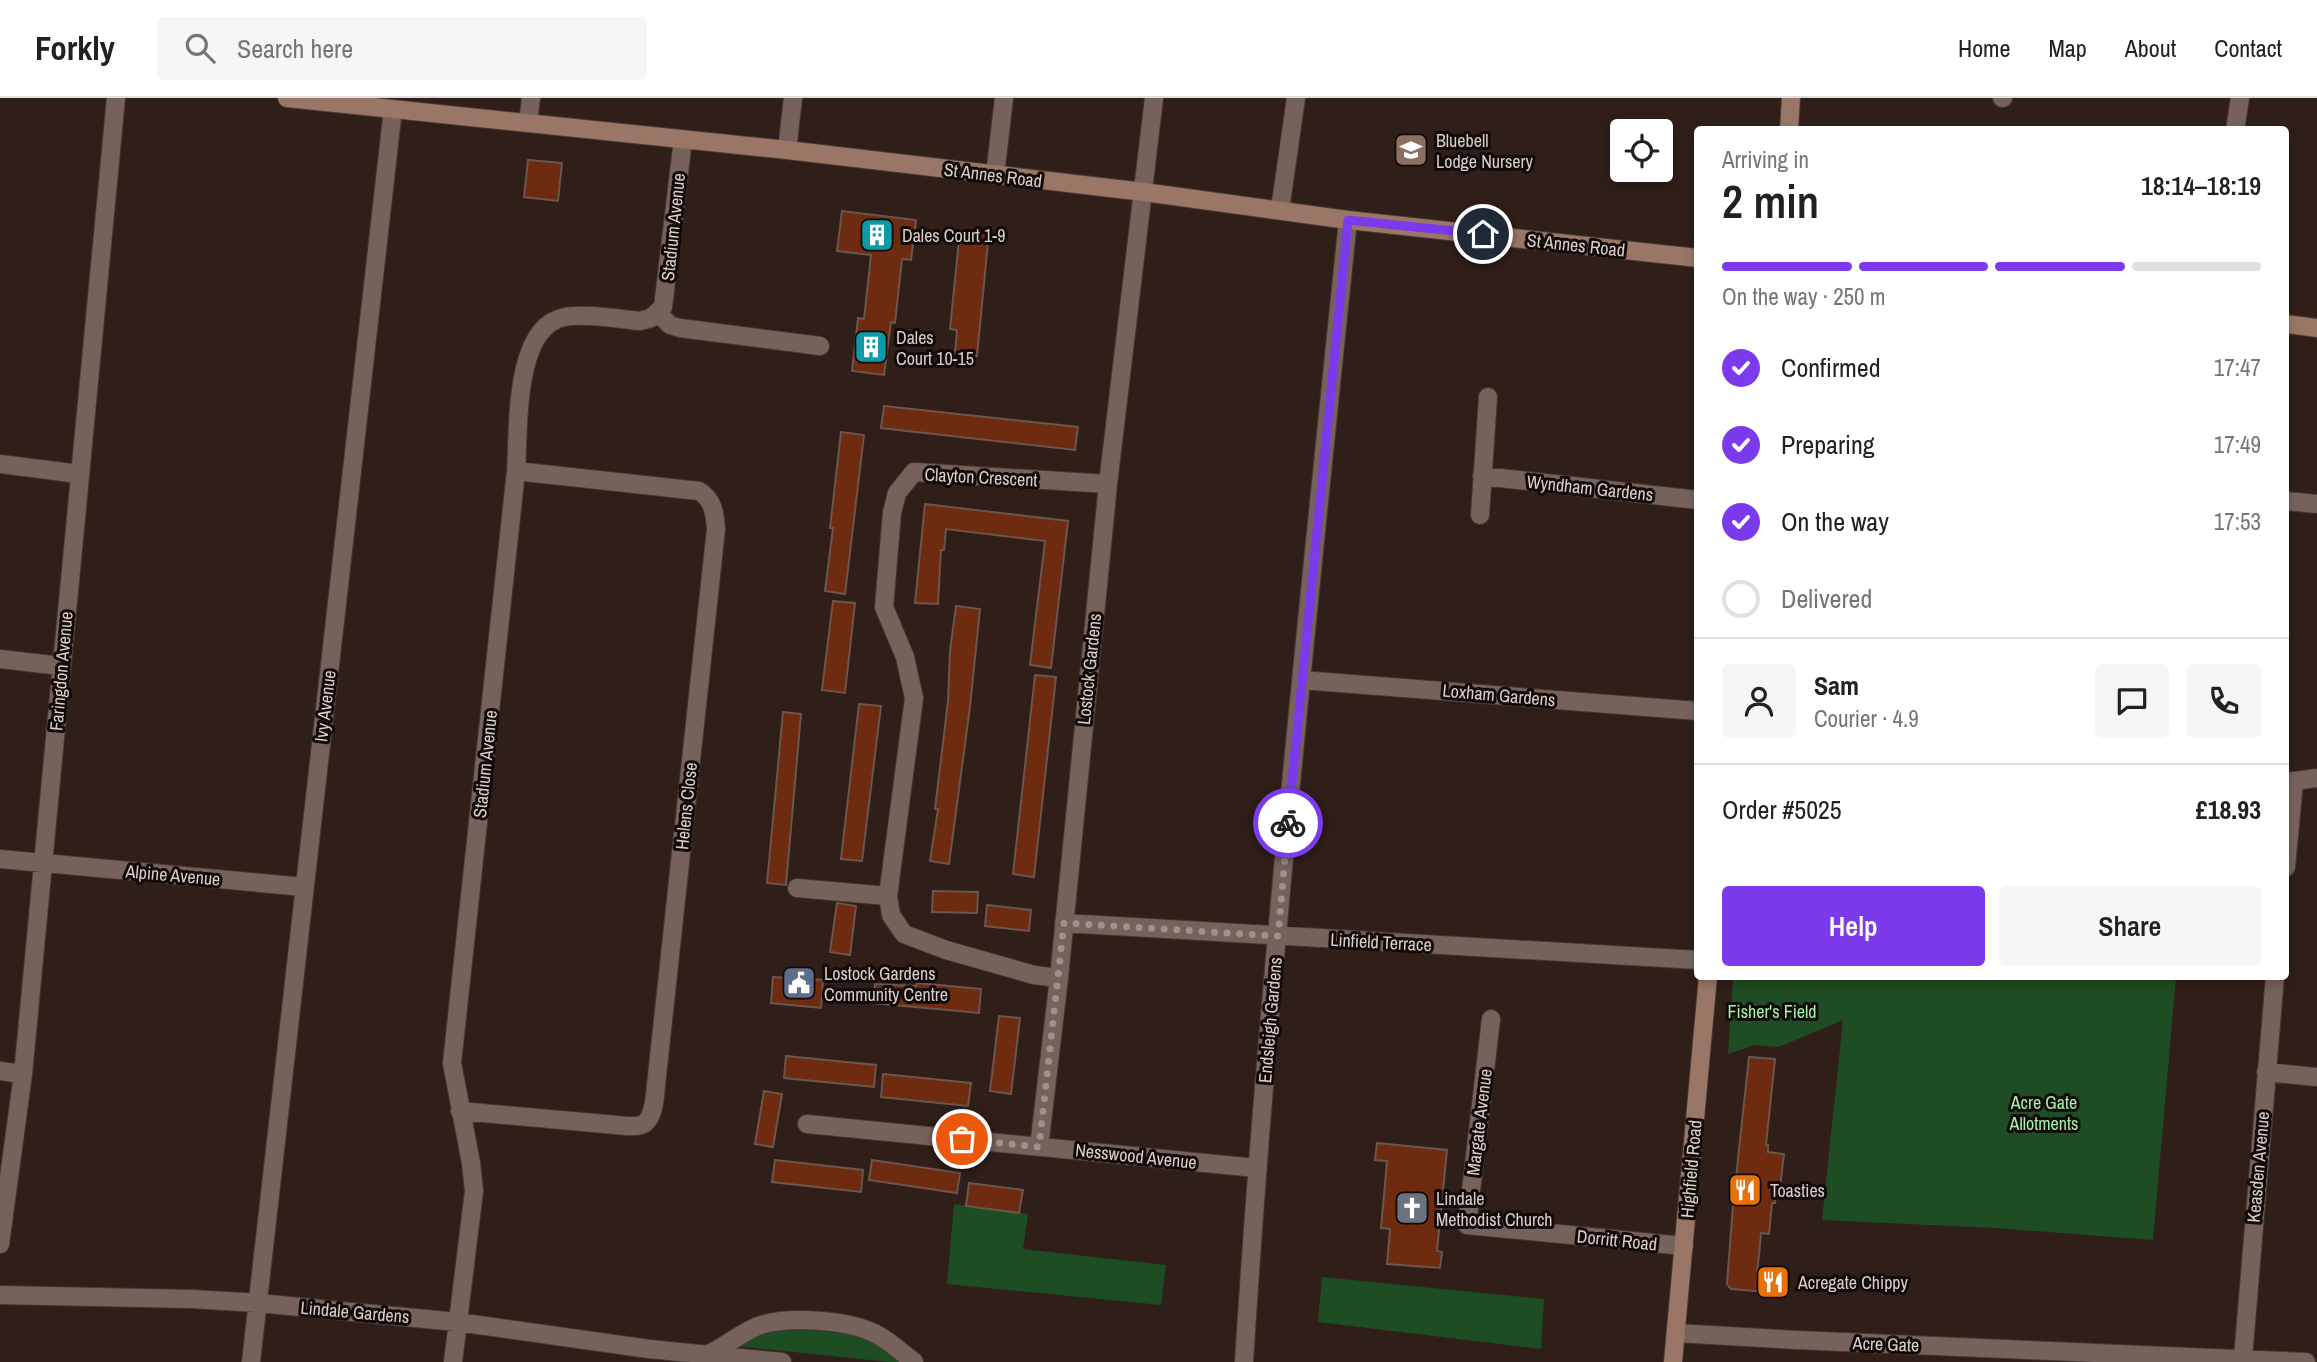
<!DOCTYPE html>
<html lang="en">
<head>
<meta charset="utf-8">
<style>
	body { margin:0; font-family:"Archivo Narrow",sans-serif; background:#f6f6f6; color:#202124; height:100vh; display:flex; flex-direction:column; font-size:26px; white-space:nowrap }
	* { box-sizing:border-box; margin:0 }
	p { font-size:23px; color:#757577 }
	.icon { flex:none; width:38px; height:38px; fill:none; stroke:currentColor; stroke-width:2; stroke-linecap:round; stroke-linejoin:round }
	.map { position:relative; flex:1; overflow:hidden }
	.panel { position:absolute; left:1694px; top:28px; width:595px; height:854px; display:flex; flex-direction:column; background:#fff; border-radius:7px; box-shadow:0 4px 10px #0003 }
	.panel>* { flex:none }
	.buttons { position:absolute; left:1610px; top:21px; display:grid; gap:14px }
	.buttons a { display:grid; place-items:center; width:63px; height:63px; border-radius:7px; background:#fff; box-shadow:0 4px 10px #0003; font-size:35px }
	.pin { position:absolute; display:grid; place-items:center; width:60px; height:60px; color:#fff; margin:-30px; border:4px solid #fff; border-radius:50%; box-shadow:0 2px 7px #0007 }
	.courier { position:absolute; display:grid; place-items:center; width:70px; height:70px; margin:-35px; border:5px solid #7c3aed; border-radius:50%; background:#fff; color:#222; box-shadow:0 2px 9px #0007 }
	.head em { font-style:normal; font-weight:600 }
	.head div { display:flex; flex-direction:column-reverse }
	.head { display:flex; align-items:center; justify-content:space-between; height:119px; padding:0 28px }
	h1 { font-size:46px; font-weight:600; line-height:52px }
	.bar { display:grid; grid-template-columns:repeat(4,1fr); gap:10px 7px; align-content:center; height:84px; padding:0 28px }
	.bar i { height:9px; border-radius:5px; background:#e0e0e0 }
	.bar .on { background:#7c3aed }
	.bar p { grid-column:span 4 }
	.line { display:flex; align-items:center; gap:18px; padding:0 28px; border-top:2px solid #e0e0e0 }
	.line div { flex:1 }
	.round { display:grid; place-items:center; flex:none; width:74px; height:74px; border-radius:7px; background:#f6f6f6 }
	ol { padding:0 28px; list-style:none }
	li { display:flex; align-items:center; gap:21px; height:77px }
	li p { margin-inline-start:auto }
	li .icon { padding:7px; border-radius:50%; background:#7c3aed; color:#fff; stroke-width:4 }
	li:last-child { color:#757577 }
	li i { width:38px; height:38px; border:4px solid #e0e0e0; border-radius:50% }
	.cta { display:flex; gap:14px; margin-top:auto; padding:14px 28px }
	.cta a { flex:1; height:80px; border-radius:7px; background:#7c3aed; color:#fff; font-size:28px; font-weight:600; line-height:80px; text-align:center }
	.cta a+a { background:#f6f6f6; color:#202124 }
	header { display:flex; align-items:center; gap:42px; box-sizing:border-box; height:98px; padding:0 35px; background:#fff; border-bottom:2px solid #e0e0e0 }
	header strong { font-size:33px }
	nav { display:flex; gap:38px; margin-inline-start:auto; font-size:24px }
	.search { width:490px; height:63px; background:#f6f6f6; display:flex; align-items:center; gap:18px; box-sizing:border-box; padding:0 24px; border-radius:7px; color:#757577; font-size:26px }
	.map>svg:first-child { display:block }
	.green { fill:#1f4d23 }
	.building { fill:#6e2b0f; stroke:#6b564f; stroke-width:2 }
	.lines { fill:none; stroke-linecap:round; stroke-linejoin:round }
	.street-casing { stroke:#463834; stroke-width:20 }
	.secondary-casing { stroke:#463834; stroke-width:20 }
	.street { stroke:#77625b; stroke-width:18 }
	.secondary { stroke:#997665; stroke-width:18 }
	.done { stroke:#9e908c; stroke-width:7; stroke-dasharray:0 12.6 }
	.route { stroke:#7c3aed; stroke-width:9 }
	.labels { text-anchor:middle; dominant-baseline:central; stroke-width:6; stroke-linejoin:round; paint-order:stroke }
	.poi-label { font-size:18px; fill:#daceca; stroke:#120a08; text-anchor:start }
	.street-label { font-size:18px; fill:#daceca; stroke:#120a08 }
	.park-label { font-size:18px; fill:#a2f3a4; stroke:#120a08 }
</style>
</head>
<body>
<header>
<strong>Forkly</strong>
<div class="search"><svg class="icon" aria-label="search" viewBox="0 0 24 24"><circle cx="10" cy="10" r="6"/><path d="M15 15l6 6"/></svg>Search here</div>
<nav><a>Home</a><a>Map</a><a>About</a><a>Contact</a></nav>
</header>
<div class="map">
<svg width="2317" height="1264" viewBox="0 0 2317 1264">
	<rect width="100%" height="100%" fill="#301e18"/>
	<path class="green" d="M1733 879H2176L2153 1142 1995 1130 1822 1122 1843 922 1779 949 1754 947 1728 956Z
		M954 1106 1028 1116 1023 1151 1166 1167 1161 1207 947 1186Z
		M1322 1179 1544 1201 1541 1251 1318 1224Z
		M849 1227 914 1264H889L727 1247 758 1228Z"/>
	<path class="building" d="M528 62 562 65 558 103 524 99Z
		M842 113 916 122 911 162 902 161 895 225 891 224 884 277 852 273 858 220 864 221 871 157 837 153Z
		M960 132 989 134 977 258 955 256 957 232 950 231Z
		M884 308 1078 329 1075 352 881 330Z
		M841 334 864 337 845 496 825 493 833 430H830Z
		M925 406 1068 423 1051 570 1030 567 1045 443 946 431 944 452H941L938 506 915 505Z
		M833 503 855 505 845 595 822 592Z
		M956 508 980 511 970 609 949 766 930 763 938 711H935L948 603 950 553Z
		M1035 577 1056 579 1034 779 1013 776Z
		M859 606 881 608 862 763 841 761Z
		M783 614 801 616 786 787 767 785Z
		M933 793 978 794 977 815 932 814Z
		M837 805 856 808 850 857 830 854Z
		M987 807 1031 812 1029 833 985 828Z
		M773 879 823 882 821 910 771 905Z
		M917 885 981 891 979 915 873 905 875 886 916 888Z
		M999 918 1020 920 1011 996 990 993Z
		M786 958 876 967 874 989 784 980Z
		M1749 959 1775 961 1766 1047H1768V1054L1784 1056 1779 1098H1776L1775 1105H1772L1769 1136 1761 1135 1759 1157 1757 1174 1769 1175 1767 1194 1731 1191 1727 1186 1733 1107Z
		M883 976 971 985 968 1008 881 999Z
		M764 993 782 996 773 1049 755 1046Z
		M1377 1045 1447 1052 1437 1153 1442 1154 1440 1170 1387 1166 1390 1131 1381 1130 1387 1063 1375 1062Z
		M775 1062 863 1072 861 1094 772 1084Z
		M872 1062 960 1075 957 1095 869 1082Z
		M969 1085 1023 1092 1019 1115 966 1108Z"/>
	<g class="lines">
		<defs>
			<path id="street" d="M2002 0H2003
				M528 25 531 0
				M2235 32 2240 0
				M787 52 793 0
				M995 77 1004 0
				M1280 112 1296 0
				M658 215 670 227 680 230 820 248
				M0 366 79 376
				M1482 378 1698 402
				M2286 403 2317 406
				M1480 417 1488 299
				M0 561 61 568
				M1301 582 1698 613
				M2286 684 2317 680
				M0 761 304 789
				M2286 769 2294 684
				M797 790 888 798
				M1064 825 1698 862
				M1059 880 1034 877 946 852 904 836 891 817 888 798 914 600 905 559 884 509 892 415 897 395 914 374 1108 386
				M1491 921 1467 1127 1684 1148
				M0 973 23 976
				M2266 974 2317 979
				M460 1013 627 1028C633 1028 640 1029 645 1025 656 1016 655 991 657 978L716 431C715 416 713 401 699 393L516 373
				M807 1026 1256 1070
				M1039 1049 1059 880 1108 386 1154 0
				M0 1146 23 976 116 0
				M0 1197 192 1201 258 1205 457 1224 649 1251 782 1264
				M1676 1235 1797 1242 2306 1264
				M709 1256C726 1248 743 1233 761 1227 791 1218 846 1222 874 1235 889 1242 901 1254 914 1264
				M2243 1260 2275 878
				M251 1264 393 11
				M453 1264 474 1093 471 1065 452 965 516 373C519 332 513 228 565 219 584 215 619 221 640 223L651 220 663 209 683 41
				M1244 1264C1268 882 1309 502 1348 122"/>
			<path id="secondary" d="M287 0 787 52 1144 94 1348 122 1698 160
				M1789 32 1791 0
				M2286 226 2317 230
				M1673 1264 1708 878"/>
		</defs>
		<use href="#street" class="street-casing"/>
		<use href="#secondary" class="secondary-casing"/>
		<use href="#street" class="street"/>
		<use href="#secondary" class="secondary"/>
	</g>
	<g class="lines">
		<path class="done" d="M962 1041 1039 1049 1064 825 1278 838 1288 725"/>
		<path class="route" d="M1288 725 1348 122 1483 136"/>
	</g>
	<defs>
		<symbol id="school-square" viewBox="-11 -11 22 22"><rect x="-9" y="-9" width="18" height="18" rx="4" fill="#8d6e63" stroke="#120a08"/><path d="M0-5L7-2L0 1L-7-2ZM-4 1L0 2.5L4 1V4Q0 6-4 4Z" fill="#fff"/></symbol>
		<symbol id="building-square" viewBox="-11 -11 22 22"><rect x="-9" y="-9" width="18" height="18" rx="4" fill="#0f9aa8" stroke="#120a08"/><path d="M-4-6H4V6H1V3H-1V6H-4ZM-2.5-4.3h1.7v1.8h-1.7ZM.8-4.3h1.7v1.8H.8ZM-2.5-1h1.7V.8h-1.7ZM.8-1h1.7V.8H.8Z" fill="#fff"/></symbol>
		<symbol id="civic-square" viewBox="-11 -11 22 22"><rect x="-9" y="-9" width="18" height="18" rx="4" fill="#5c6f8a" stroke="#120a08"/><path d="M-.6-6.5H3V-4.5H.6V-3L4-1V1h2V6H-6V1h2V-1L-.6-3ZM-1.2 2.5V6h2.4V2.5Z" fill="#fff"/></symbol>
		<symbol id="restaurant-square" viewBox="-11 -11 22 22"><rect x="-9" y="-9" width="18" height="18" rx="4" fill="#e8710a" stroke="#120a08"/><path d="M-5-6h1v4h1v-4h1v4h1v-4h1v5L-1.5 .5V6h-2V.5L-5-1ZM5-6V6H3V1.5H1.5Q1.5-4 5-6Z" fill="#fff"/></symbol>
		<symbol id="church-square" viewBox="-11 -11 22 22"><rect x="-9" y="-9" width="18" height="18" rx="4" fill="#6b7280" stroke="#120a08"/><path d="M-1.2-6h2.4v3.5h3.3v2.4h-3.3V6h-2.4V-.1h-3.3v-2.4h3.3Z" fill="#fff"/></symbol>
	</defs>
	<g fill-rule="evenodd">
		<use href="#school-square" x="1392" y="33" width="38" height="38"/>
		<use href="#building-square" x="858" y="118" width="38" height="38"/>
		<use href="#building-square" x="852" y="230" width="38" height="38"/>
		<use href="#civic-square" x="780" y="866" width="38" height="38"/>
		<use href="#restaurant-square" x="1726" y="1073" width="38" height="38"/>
		<use href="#church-square" x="1393" y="1091" width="38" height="38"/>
		<use href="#restaurant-square" x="1754" y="1165" width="38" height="38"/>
	</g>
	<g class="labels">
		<g class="poi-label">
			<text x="1436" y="42">Bluebell<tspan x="1436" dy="21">Lodge Nursery</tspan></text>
			<text x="902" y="137">Dales Court 1-9</text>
			<text x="896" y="239">Dales<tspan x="896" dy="21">Court 10-15</tspan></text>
			<text x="824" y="875">Lostock Gardens<tspan x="824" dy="21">Community Centre</tspan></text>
			<text x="1770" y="1092">Toasties</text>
			<text x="1436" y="1100">Lindale<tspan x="1436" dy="21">Methodist Church</tspan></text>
			<text x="1798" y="1184">Acregate Chippy</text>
		</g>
		<g class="street-label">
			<text transform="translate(993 77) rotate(7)">St Annes Road</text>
			<text transform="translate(673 129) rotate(-84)">Stadium Avenue</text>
			<text transform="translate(1576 147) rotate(6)">St Annes Road</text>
			<text transform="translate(981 379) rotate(3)">Clayton Crescent</text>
			<text transform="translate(1590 390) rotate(6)">Wyndham Gardens</text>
			<text transform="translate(1089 571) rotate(-84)">Lostock Gardens</text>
			<text transform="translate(61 573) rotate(-85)">Faringdon Avenue</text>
			<text transform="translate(1499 597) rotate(5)">Loxham Gardens</text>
			<text transform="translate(325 608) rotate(-83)">Ivy Avenue</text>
			<text transform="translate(485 666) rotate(-84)">Stadium Avenue</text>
			<text transform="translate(686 708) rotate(-84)">Helens Close</text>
			<text transform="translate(173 777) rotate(5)">Alpine Avenue</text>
			<text transform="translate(1381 844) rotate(3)">Linfield Terrace</text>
			<text transform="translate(1270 922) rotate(-85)">Endsleigh Gardens</text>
			<text transform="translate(1479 1024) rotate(-83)">Margate Avenue</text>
			<text transform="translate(1136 1058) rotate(6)">Nesswood Avenue</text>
			<text transform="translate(2258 1069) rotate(-85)">Keasden Avenue</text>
			<text transform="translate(1691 1071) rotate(-85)">Highfield Road</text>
			<text transform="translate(1617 1142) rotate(6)">Dorritt Road</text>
			<text transform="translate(355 1214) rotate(5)">Lindale Gardens</text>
			<text transform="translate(1886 1246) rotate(2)">Acre Gate</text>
		</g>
		<g class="park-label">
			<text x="1772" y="913">Fisher's Field</text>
			<text x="2044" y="1004">Acre Gate<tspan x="2044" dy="21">Allotments</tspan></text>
		</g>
	</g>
</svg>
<div class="buttons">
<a><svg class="icon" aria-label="locate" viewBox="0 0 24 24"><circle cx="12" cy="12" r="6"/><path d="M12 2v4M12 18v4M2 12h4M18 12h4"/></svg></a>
</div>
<div class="pin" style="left:962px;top:1041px;background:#ea580c"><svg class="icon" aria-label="bag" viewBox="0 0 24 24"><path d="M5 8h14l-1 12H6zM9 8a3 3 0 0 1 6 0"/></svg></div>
<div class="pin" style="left:1483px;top:136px;background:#1f2937"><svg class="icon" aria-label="home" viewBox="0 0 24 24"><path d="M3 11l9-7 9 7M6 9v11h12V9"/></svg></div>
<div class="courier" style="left:1288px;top:725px"><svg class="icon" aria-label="bike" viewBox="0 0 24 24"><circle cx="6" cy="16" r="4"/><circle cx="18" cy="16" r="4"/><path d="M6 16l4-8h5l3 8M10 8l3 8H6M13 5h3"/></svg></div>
<section class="panel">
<div class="head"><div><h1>2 min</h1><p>Arriving in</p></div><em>18:14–18:19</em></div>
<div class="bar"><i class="on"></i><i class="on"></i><i class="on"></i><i></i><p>On the way · 250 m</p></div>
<ol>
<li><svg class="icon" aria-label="check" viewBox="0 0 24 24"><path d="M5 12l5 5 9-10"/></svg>Confirmed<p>17:47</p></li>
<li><svg class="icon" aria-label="check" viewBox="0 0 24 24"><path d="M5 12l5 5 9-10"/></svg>Preparing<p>17:49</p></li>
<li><svg class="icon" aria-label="check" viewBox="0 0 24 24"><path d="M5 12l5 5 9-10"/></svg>On the way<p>17:53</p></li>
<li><i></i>Delivered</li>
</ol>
<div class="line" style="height:126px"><a class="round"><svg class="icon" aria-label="person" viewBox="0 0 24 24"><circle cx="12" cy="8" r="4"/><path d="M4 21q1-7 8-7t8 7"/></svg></a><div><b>Sam</b><p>Courier · 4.9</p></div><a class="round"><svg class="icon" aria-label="chat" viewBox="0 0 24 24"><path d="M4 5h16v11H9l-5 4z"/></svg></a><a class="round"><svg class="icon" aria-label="phone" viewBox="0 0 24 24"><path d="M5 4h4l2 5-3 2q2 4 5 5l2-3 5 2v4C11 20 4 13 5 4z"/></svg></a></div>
<div class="line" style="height:91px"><div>Order #5025</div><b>£18.93</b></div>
<div class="cta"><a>Help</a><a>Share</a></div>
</section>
</div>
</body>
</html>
